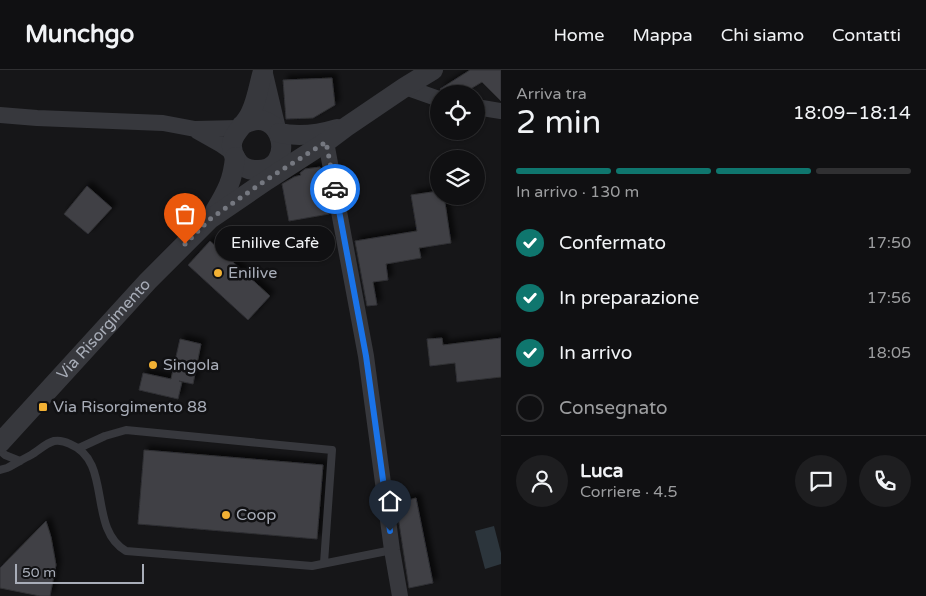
<!DOCTYPE html>
<html lang="it">
<head>
<meta charset="utf-8">
<style>
	body { margin:0; font-family:"Varela Round",sans-serif; background:#1e1e20; color:#f1f3f6; height:100vh; display:flex; flex-direction:column; font-size:19px; white-space:nowrap }
	* { box-sizing:border-box; margin:0 }
	p { font-size:16px; color:#9c9d9f }
	.icon { flex:none; width:28px; height:28px; fill:none; stroke:currentColor; stroke-width:2; stroke-linecap:round; stroke-linejoin:round }
	.map { position:relative; flex:1; overflow:hidden }
	.sheet { display:flex; flex-direction:column; background:#101012; width:425px }
	.sheet>* { flex:none }
	.tools { position:absolute; left:430px; top:15px; display:grid; gap:10px }
	.tools a { display:grid; place-items:center; width:55px; height:55px; border-radius:50%; background:#101012; box-shadow:0 1px 4px #0004,0 0 0 1px #303032; font-size:25px }
	.scale { position:absolute; left:15px; bottom:12px; width:129px; box-sizing:border-box; padding-left:5px; border:2px solid #a8adb8; border-top:0; font-size:14px; line-height:18px; white-space:nowrap; color:#a8adb8; -webkit-text-stroke:4px #111113; paint-order:stroke }
	.pin { position:absolute; display:grid; place-items:center; width:42px; height:42px; color:#fff; margin:-51px -21px; border-radius:50% 50% 50% 0; rotate:-45deg; box-shadow:0 0 5px #0007 }
	.pin .icon { rotate:45deg }
	.courier { position:absolute; display:grid; place-items:center; width:50px; height:50px; margin:-25px; border:4px solid #1a73e8; border-radius:50%; background:#fff; color:#222; box-shadow:0 1px 6px #0007 }
	.bubble { position:absolute; height:35px; border-radius:18px; background:#101012; box-shadow:0 1px 4px #0004,0 0 0 1px #303032; font-size:16px; font-weight:600; line-height:35px; text-align:center }
	.overview em { font-style:normal; font-weight:600 }
	.overview div { display:flex; flex-direction:column-reverse }
	.overview { display:flex; align-items:center; justify-content:space-between; height:85px; padding:0 15px }
	h1 { font-size:32px; font-weight:600; line-height:38px }
	.bar { display:grid; grid-template-columns:repeat(4,1fr); gap:8px 5px; align-content:center; height:60px; padding:0 15px }
	.bar i { height:6px; border-radius:4px; background:#303032 }
	.bar .selected { background:#0f766e }
	.bar p { grid-column:span 4 }
	.line { display:flex; align-items:center; gap:12px; padding:0 15px; border-top:1px solid #303032 }
	.line div { flex:1 }
	.round { display:grid; place-items:center; flex:none; width:52px; height:52px; border-radius:26px; background:#1e1e20 }
	ol { padding:0 15px; list-style:none }
	li { display:flex; align-items:center; gap:15px; height:55px }
	li p { margin-inline-start:auto }
	li .icon { padding:5px; border-radius:50%; background:#0f766e; color:#fff; stroke-width:4 }
	li:last-child { color:#9c9d9f }
	li i { width:28px; height:28px; border:2px solid #303032; border-radius:50% }
	header { display:flex; align-items:center; gap:30px; box-sizing:border-box; height:70px; padding:0 25px; background:#101012; border-bottom:1px solid #303032 }
	header strong { font-size:24px }
	nav { display:flex; gap:28px; margin-inline-start:auto; font-size:18px }
	main { display:flex; flex:1; min-height:0 }
	.map>svg:first-child { display:block }
	.water { fill:#2c353c }
	.building { fill:#404145; stroke:#303034; filter:url(#shadow) }
	.lines { fill:none; stroke-linecap:round; stroke-linejoin:round }
	.service { stroke:#37383d; stroke-width:8 }
	.minor { stroke:#37383d; stroke-width:16 }
	.tertiary { stroke:#37383d; stroke-width:20 }
	.done { stroke:#757880; stroke-width:5; stroke-dasharray:0 9 }
	.route { stroke:#1a73e8; stroke-width:6 }
	.poi-dot { fill:#f2b134; stroke:#111113; stroke-width:2 }
	.labels { text-anchor:middle; dominant-baseline:central; stroke-width:5; stroke-linejoin:round; paint-order:stroke }
	.poi-label { font-size:16px; fill:#a8adb8; stroke:#111113; text-anchor:start }
	.street-label { font-size:16px; fill:#a8adb8; stroke:#111113 }
</style>
</head>
<body>
<header>
<strong>Munchgo</strong>
<nav><a>Home</a><a>Mappa</a><a>Chi siamo</a><a>Contatti</a></nav>
</header>
<main>
<div class="map">
<svg width="501" height="526" viewBox="0 0 501 526">
	<defs>
		<filter id="shadow"><feDropShadow dx="4.5" dy="-4.5" stdDeviation="2.5" flood-color="#0009"/></filter>
	</defs>
	<rect width="100%" height="100%" fill="#161618"/>
	<path class="water" d="M494 456 501 483V494L485 499 475 461Z"/>
	<path class="building" d="M470 0H501V31L482 12 462 24H447L440 19Z
		M332 8 335 35 313 48 286 49 283 10Z
		M320 97 329 144 289 151 282 114 294 107 301 105 300 103 305 99Z
		M87 116 112 138 88 164 64 144Z
		M439 121V126H444L451 173 419 178 421 188 386 194 388 210 373 212 377 235 367 236 355 171 417 161 411 125Z
		M210 171 270 226 248 250 188 195Z
		M442 268 443 275 501 268V307L457 312 455 293 430 296 427 269Z
		M180 269 201 274 193 314 179 311 182 312 178 329 139 320 143 303 171 309Z
		M144 380 323 395 317 469 138 454Z
		M416 428 433 513 409 518 396 433Z
		M46 451 51 467 56 495 50 526H40L0 518V498Z"/>
	<g class="lines">
		<path class="service" d="M79 378 105 366 126 360 332 380 324 493
			M0 380 5 385 20 391
			M0 400 7 398C15 394 23 389 31 385 38 381 46 373 54 371 59 370 66 372 70 374 113 391 87 459 126 481L312 496 392 480"/>
		<path class="minor" d="M405 17 439 29
			M476 37 501 41
			M0 45 37 48 163 53 195 59 239 58
			M197 61 220 74 233 83
			M326 72 366 286 392 480 400 526"/>
		<g class="tertiary">
			<path d="M263 4 276 59"/>
			<path d="M242 55C284 31 298 103 255 100 247 100 240 96 236 89 223 67 244 59 251 42 257 30 259 14 263 1"/>
			<path d="M279 63C299 67 317 65 337 59"/>
			<path d="M215 141C227 121 233 110 235 87"/>
			<path id="s1" d="M0 373 148 211 210 149 267 110 326 72 346 57 405 17 433 0"/>
		</g>
	</g>
	<g class="lines">
		<path class="done" d="M185 174 210 149 266 110 326 72 335 119"/>
		<path class="route" d="M335 119 366 286 390 461"/>
	</g>
	<g class="poi-dot">
		<circle cx="218" cy="203" r="5"/>
		<circle cx="153" cy="295" r="5"/>
		<rect x="38" y="332" width="10" height="10" rx="2.5"/>
		<circle cx="226" cy="445" r="5"/>
	</g>
	<g class="labels">
		<g class="poi-label">
			<text x="228" y="203">Enilive</text>
			<text x="163" y="295">Singola</text>
			<text x="53" y="337">Via Risorgimento 88</text>
			<text x="236" y="445">Coop</text>
		</g>
		<g class="street-label">
			<text stroke="none"><textPath href="#s1" startOffset="154">Via Risorgimento</textPath></text>
		</g>
	</g>
</svg>
<div class="tools">
<a><svg class="icon" aria-label="locate" viewBox="0 0 24 24"><circle cx="12" cy="12" r="6"/><path d="M12 2v4M12 18v4M2 12h4M18 12h4"/></svg></a>
<a><svg class="icon" aria-label="layers" viewBox="0 0 24 24"><path d="M12 4l9 5-9 5-9-5zM3 14l9 5 9-5"/></svg></a>
</div>
<div class="scale">50 m</div>
<div class="pin" style="left:185px;top:174px;background:#ea580c"><svg class="icon" aria-label="bag" viewBox="0 0 24 24"><path d="M5 8h14l-1 12H6zM9 8a3 3 0 0 1 6 0"/></svg></div>
<div class="pin" style="left:390px;top:461px;background:#1f2937"><svg class="icon" aria-label="home" viewBox="0 0 24 24"><path d="M3 11l9-7 9 7M6 9v11h12V9"/></svg></div>
<div class="courier" style="left:335px;top:119px"><svg class="icon" aria-label="car" viewBox="0 0 24 24"><path d="M5 17H2v-5l4-1 3-4h7l3 4 3 1v5h-3M9 17h6M6 11h13"/><circle cx="7" cy="17" r="2"/><circle cx="17" cy="17" r="2"/></svg></div>
<div class="bubble" style="left:215px;top:156px;width:120px">Enilive Cafè</div>
</div>
<section class="sheet">
<div class="overview"><div><h1>2 min</h1><p>Arriva tra</p></div><em>18:09–18:14</em></div>
<div class="bar"><i class="selected"></i><i class="selected"></i><i class="selected"></i><i></i><p>In arrivo · 130 m</p></div>
<ol>
<li><svg class="icon" aria-label="check" viewBox="0 0 24 24"><path d="M5 12l5 5 9-10"/></svg>Confermato<p>17:50</p></li>
<li><svg class="icon" aria-label="check" viewBox="0 0 24 24"><path d="M5 12l5 5 9-10"/></svg>In preparazione<p>17:56</p></li>
<li><svg class="icon" aria-label="check" viewBox="0 0 24 24"><path d="M5 12l5 5 9-10"/></svg>In arrivo<p>18:05</p></li>
<li><i></i>Consegnato</li>
</ol>
<div class="line" style="height:90px"><a class="round"><svg class="icon" aria-label="person" viewBox="0 0 24 24"><circle cx="12" cy="8" r="4"/><path d="M4 21q1-7 8-7t8 7"/></svg></a><div><b>Luca</b><p>Corriere · 4.5</p></div><a class="round"><svg class="icon" aria-label="chat" viewBox="0 0 24 24"><path d="M4 5h16v11H9l-5 4z"/></svg></a><a class="round"><svg class="icon" aria-label="phone" viewBox="0 0 24 24"><path d="M5 4h4l2 5-3 2q2 4 5 5l2-3 5 2v4C11 20 4 13 5 4z"/></svg></a></div>
</section>
</main>
</body>
</html>
